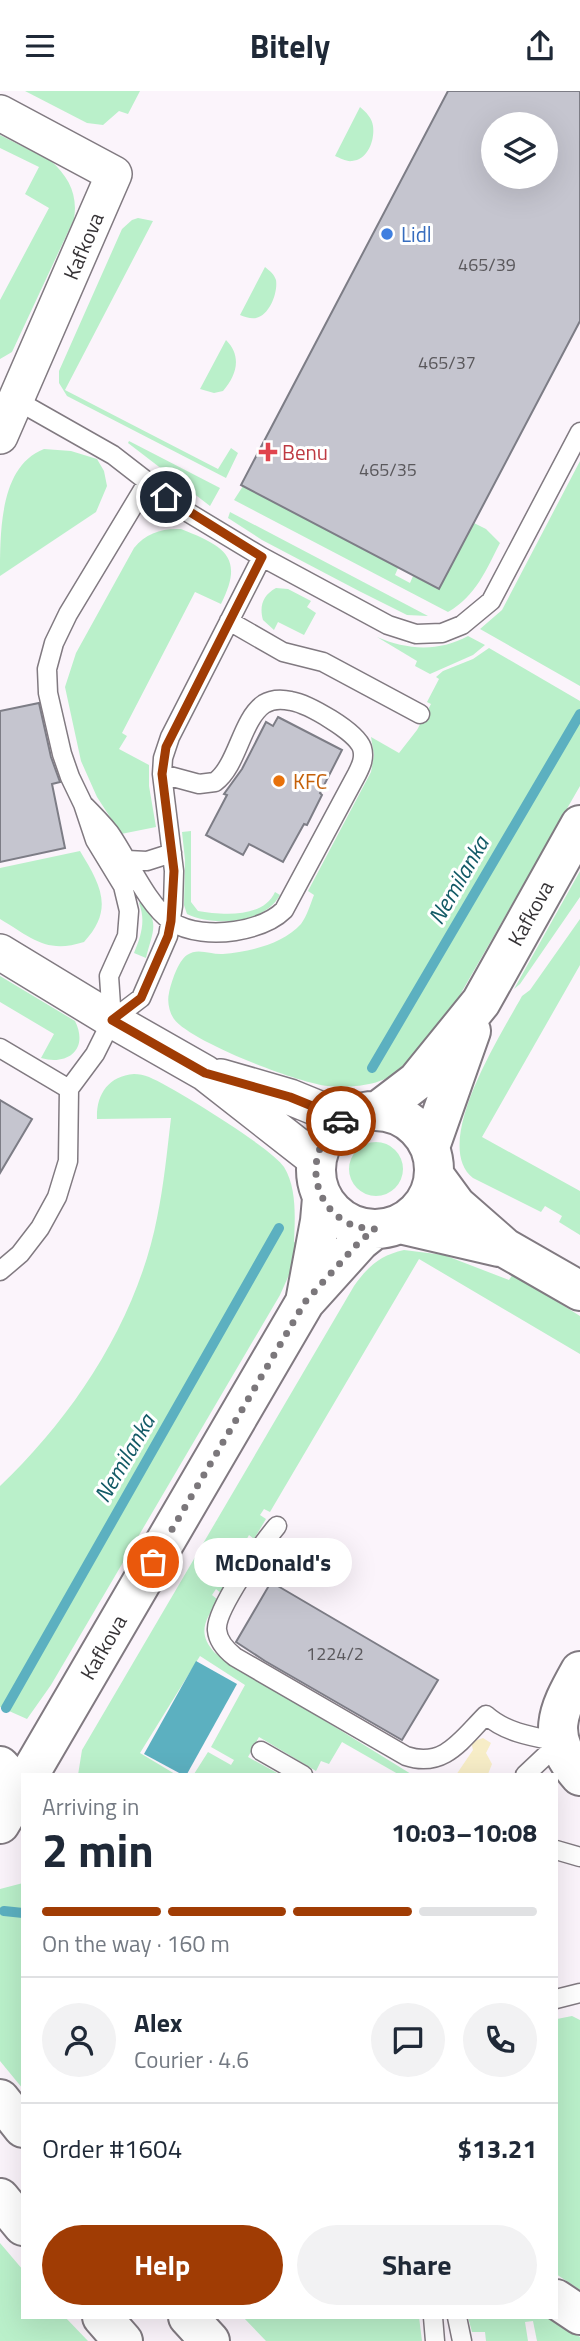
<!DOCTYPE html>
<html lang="en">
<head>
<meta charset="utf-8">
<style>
	body { margin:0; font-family:"Titillium Web",sans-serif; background:#f2f2f3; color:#1f2937; height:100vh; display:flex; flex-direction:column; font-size:26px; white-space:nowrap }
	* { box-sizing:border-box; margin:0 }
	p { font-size:23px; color:#747a83 }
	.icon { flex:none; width:38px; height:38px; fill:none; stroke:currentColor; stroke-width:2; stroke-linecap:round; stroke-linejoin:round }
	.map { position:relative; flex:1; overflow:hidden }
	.details { position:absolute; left:21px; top:1682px; width:537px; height:546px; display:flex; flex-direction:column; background:#fff; border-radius:0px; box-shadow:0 7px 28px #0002 }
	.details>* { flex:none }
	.tools { position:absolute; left:481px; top:21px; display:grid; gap:14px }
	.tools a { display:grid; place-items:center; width:77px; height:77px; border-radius:50%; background:#fff; box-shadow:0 7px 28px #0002; font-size:35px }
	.pin { position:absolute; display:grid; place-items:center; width:60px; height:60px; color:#fff; margin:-30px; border:4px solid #fff; border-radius:50%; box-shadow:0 2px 7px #0007 }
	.courier { position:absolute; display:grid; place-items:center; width:70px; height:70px; margin:-35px; border:5px solid #a03c04; border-radius:50%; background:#fff; color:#222; box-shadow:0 2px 9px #0007 }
	.bubble { position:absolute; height:49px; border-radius:24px; background:#fff; box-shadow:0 7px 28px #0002; font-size:23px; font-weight:700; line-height:49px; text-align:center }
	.summary em { font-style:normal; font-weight:700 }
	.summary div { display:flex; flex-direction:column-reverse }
	.summary { display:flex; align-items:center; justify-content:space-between; height:119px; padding:0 21px }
	h1 { font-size:46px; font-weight:700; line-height:52px }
	.bar { display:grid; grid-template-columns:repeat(4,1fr); gap:10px 7px; align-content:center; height:84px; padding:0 21px }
	.bar i { height:9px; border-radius:5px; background:#e0e1e3 }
	.bar .selected { background:#a03c04 }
	.bar p { grid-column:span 4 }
	.line { display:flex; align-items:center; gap:18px; padding:0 21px; border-top:2px solid #e0e1e3 }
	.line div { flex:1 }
	.round { display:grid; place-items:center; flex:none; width:74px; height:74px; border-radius:37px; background:#f2f2f3 }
	.action { display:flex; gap:14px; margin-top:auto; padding:14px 21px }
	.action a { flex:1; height:80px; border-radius:42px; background:#a03c04; color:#fff; font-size:28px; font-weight:700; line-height:80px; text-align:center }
	.action a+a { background:#f2f2f3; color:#1f2937 }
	header { display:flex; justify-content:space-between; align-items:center; height:91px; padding:0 21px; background:#fff; font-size:32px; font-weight:700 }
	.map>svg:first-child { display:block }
	.green { fill:#baf0ca }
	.sand { fill:#f7edc7 }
	.water { fill:#5cb0c0 }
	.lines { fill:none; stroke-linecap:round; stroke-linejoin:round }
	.stream { stroke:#5cb0c0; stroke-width:10 }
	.building { fill:#c5c5cf; stroke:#7d7d86; stroke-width:2; fill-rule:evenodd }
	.service-casing { stroke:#817a81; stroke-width:21 }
	.minor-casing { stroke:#817a81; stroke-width:38 }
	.tertiary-casing { stroke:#817a81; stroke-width:42 }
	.primary-casing { stroke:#817a81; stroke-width:42 }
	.service { stroke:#fff; stroke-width:18 }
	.minor { stroke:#fff; stroke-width:35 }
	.tertiary { stroke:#fff; stroke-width:38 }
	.primary { stroke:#fff; stroke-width:38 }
	.done { stroke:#7b777b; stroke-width:7; stroke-dasharray:0 12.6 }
	.route { stroke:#a03c04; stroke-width:9 }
	.shop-dot { fill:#3f7fe0; stroke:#fff; stroke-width:2.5 }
	.health-dot { fill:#e0444e; stroke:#fff; stroke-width:2.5 }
	.food-dot { fill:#e8710a; stroke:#fff; stroke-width:2.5 }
	.labels { text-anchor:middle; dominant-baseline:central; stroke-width:6; stroke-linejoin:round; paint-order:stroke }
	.number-label { font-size:18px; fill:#5a585c }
	.shop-label { font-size:21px; fill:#366cbe; stroke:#fff; text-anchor:start }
	.street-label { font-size:21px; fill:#363336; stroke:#fff }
	.health-label { font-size:21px; fill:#be3a42; stroke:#fff; text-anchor:start }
	.food-label { font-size:21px; fill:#c56008; stroke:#fff; text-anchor:start }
	.water-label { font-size:23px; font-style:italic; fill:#125a66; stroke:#fff }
</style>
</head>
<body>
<header><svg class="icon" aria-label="menu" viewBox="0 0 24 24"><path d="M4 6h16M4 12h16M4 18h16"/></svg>Bitely<svg class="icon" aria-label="share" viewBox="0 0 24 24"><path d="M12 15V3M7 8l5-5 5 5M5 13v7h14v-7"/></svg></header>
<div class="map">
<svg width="580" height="2250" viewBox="0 0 580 2250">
	<rect width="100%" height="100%" fill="#fbf4fb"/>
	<path class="green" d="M25 0H140L128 23 119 20 103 34 87 32Z
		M360 16C366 21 372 27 373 35 375 49 368 69 352 70 347 71 340 67 335 65Z
		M0 44 51 70C69 86 78 104 74 128L12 261 0 268V209L49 117 25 103 39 76 0 57Z
		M138 127 153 130 65 299 218 378 231 357 238 362 226 387 67 305 59 292V280L122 138 132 129Z
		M265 176C270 180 274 183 276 189 278 201 270 224 256 227 251 228 245 226 240 224Z
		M226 249C242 265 237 284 223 300L214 302 200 298Z
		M129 350 220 397 210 415 128 352Z
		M44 358 71 360 97 368 104 380 107 395 96 421 0 485C0 439 0 375 44 358Z
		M580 370V595L480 538 502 519Z
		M243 395 398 477 395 484 410 492 413 485 439 498 474 432 486 438 500 452C486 479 476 505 448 521L234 409Z
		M230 421 428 525 407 524 359 500 262 449 228 427Z
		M181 438C224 455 245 466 221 513L195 501 122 642 127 645 119 658 149 674V695L156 736 121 743 97 706 81 670 65 596 76 562 134 457C146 442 162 437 181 438Z
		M276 497 288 498 311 510 307 516 316 522 304 544 278 531 274 539 263 529C259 515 263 504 276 497Z
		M468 545 485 554 473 564 430 583 415 575 417 570 377 546C407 559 439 561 468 545Z
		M489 557 580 610V695L449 923 409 980 402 975C386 995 353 997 328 995 298 992 191 951 174 928 169 921 167 910 169 902 171 892 178 870 187 864 198 856 211 864 223 863 249 861 283 853 301 833 307 825 310 814 314 804L308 800 371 681 374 664 371 646 399 662 417 639 431 613 427 611 439 588 436 586 443 580 473 568Z
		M191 740V811L198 820C221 824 263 828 275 801L280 804C264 833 215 836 187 823L184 814 185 769 182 741Z
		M80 760C100 793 115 818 84 851 46 863 32 847 0 828V777Z
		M580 780V806L520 893 514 898Z
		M141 810C161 832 152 841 146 867L134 862C141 845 146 830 139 812Z
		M580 828V874L482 1046 580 1100V1144L559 1131 562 1125 545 1115 541 1121 473 1087C430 1053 502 942 522 905L530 899Z
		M0 885 75 930C89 958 68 975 41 967L54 943 0 911Z
		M134 983C139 983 144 984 149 986 173 996 273 1058 284 1076 297 1097 295 1127 294 1151L302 1155 280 1204 51 1594 27 1628 0 1616V1395C74 1325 137 1229 157 1127 164 1094 167 1060 171 1027L97 1028C96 1004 108 985 134 983Z
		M349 1078a27 27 0 1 1 54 0a27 27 0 1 1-54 0Z
		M404 1159 444 1164 509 1189 513 1183 580 1225V1263L419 1168 270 1421 264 1418 260 1424 266 1428 254 1448 249 1444 244 1453 249 1456 222 1503 216 1498 212 1504 218 1509C206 1528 196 1542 215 1562L411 1683H398L342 1651 329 1673 321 1670 316 1680 259 1646 248 1666 279 1683H194L208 1661 231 1674 234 1669 211 1656 245 1594 200 1565 140 1662 175 1683 78 1684 82 1659 354 1195C368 1175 381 1164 404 1159Z
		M23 1792V1998L0 1970V1798Z
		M572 1925 580 1929V2199L556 2183 557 1928Z
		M0 2152 23 2179V2226H65L88 2250H0Z
		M243 2226H419L422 2250H266Z
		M468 2226H551L580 2246V2250H537L533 2230 525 2231 528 2250H486L485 2241H472Z"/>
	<path class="sand" d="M483 1647 491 1652 486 1662 492 1673 488 1683 456 1684 473 1659 471 1651Z"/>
	<path class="water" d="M196 1570 237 1593 187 1683H181L144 1663Z"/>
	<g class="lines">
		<path class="stream" d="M372 977 580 623
			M6 1617 279 1137
			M4 1820 23 1822"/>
	</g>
	<path class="building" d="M448 0H580V230L439 498 241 394ZM494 33H546V86H494Z
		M39 612 51 666 60 691 52 693 65 757 0 771V620Z
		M278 626 342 659 320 702 322 704 307 734 304 733 283 771 249 753 243 764 206 744 227 704 224 703 242 678 266 631 273 635Z
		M0 1009 32 1028 0 1082Z
		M271 1491 438 1589 402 1649 265 1570 236 1551Z"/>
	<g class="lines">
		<defs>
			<path id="service" d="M16 309 113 364 184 419 262 466 388 534 416 543 442 542 462 534 491 510 580 341
				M229 530 283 561 323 571 420 623
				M83 713C92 722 101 731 109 741 127 766 147 814 171 830 188 842 215 843 235 840 253 837 271 832 284 819L357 683C361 675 365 667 362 657 356 640 308 613 291 610 282 608 272 608 264 613 241 629 238 674 215 691L199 693 162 683
				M127 769 147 770 172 762
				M112 929 109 885 127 845 129 820 123 795 95 749 83 713 70 686 62 663 48 602 47 578 54 552 68 523 147 392
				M0 957 69 998
				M0 1180 20 1163 40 1137 57 1106 68 1070 69 998 95 963 112 929 141 907 168 845 173 815 174 780 162 683 163 667 170 646 262 466
				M277 1435C262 1453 215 1519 217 1539 218 1551 226 1559 235 1566L406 1665C444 1678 462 1648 486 1624 506 1642 534 1646 560 1651
				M261 1660 303 1684
				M525 1684 560 1651
				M556 1759 580 1766
				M556 1908 580 1902
				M433 2226 435 2250
				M457 2226 462 2250"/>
			<path id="minor" d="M0 22 114 83 0 345
				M0 861 112 929 205 982 316 1069
				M221 986 290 1006 344 1028"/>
			<path id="tertiary" d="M379 1019 417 990 481 911 580 734
				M316 1079a59 59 0 1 1 118 0a59 59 0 1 1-118 0Z
				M430 1056 471 940
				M434 1084 456 1114 505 1157 580 1200
				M400 1133 499 1156
				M305 1211 320 1130 322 1107
				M580 1580C557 1621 545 1645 580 1685
				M29 1684 305 1211 360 1150 375 1138
				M0 1733 23 1694"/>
			<path id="primary" d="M0 1675 23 1700
				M0 2008 23 2037
				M0 2107 23 2135
				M556 2208 580 2224
				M102 2226 123 2250
				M188 2226 210 2250"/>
		</defs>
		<use href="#service" class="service-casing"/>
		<use href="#minor" class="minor-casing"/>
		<use href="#tertiary" class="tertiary-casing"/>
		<use href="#primary" class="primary-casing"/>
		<use href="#service" class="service"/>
		<use href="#minor" class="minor"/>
		<use href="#tertiary" class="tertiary"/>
		<use href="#primary" class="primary"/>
	</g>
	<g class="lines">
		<path class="done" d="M153 1471 305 1211 360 1150 375 1138C366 1137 357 1137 348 1132 308 1111 305 1057 341 1030"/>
		<path class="route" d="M166 406 262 466 166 656 162 683 174 780 171 830 168 845 141 907 112 929 205 982 290 1006 344 1028 341 1030"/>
	</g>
	<circle class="shop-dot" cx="387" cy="143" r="7"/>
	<path class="health-dot" d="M264.5 350.5h7v7h7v7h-7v7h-7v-7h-7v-7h7z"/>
	<circle class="food-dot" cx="279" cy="690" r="7"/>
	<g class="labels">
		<g class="number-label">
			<text x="487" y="173">465/39</text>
			<text x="447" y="271">465/37</text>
			<text x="388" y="378">465/35</text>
			<text x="335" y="1562">1224/2</text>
		</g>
		<g class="shop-label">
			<text x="401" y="143">Lidl</text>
		</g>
		<g class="street-label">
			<text transform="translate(83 155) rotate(-67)">Kafkova</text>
			<text transform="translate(530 822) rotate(-61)">Kafkova</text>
			<text transform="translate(103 1556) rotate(-60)">Kafkova</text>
		</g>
		<g class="health-label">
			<text x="282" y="361">Benu</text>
		</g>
		<g class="food-label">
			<text x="293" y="690">KFC</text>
		</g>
		<g class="water-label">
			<text transform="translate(458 789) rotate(-60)">Nemilanka</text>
			<text transform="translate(124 1367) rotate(-60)">Nemilanka</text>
		</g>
	</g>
</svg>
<div class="tools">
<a><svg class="icon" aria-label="layers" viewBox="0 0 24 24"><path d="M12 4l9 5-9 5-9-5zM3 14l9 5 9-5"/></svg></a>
</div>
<div class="pin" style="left:153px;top:1471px;background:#ea580c"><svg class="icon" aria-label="bag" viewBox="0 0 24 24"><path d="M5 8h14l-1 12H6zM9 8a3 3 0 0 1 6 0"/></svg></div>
<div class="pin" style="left:166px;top:406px;background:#1f2937"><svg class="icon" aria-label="home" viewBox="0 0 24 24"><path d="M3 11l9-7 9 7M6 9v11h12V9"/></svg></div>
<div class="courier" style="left:341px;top:1030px"><svg class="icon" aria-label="car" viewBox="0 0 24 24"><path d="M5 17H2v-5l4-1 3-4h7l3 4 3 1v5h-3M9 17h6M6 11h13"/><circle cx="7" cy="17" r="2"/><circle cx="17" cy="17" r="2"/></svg></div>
<div class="bubble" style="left:194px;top:1447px;width:158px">McDonald's</div>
<section class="details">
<div class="summary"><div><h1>2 min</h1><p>Arriving in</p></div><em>10:03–10:08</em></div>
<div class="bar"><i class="selected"></i><i class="selected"></i><i class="selected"></i><i></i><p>On the way · 160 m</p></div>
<div class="line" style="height:126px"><a class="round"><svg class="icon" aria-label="person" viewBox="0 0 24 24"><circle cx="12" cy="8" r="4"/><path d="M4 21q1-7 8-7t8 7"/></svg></a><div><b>Alex</b><p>Courier · 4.6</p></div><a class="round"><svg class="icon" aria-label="chat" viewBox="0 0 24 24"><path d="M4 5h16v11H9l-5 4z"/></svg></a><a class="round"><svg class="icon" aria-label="phone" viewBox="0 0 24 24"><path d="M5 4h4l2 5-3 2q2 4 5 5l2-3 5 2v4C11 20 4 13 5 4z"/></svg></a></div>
<div class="line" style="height:91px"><div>Order #1604</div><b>$13.21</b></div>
<div class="action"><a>Help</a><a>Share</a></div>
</section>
</div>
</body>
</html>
